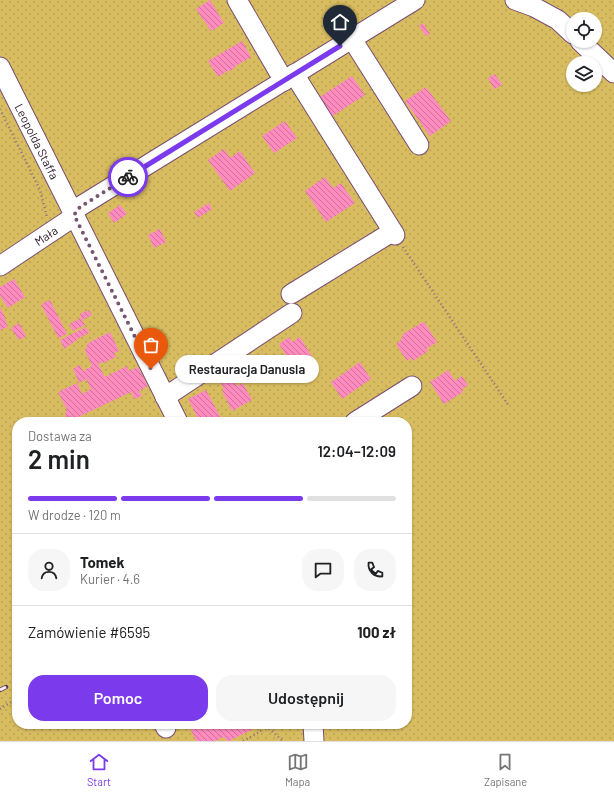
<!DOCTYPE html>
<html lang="pl">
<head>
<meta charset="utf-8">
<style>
	body { margin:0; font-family:Barlow,sans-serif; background:#f6f6f6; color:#202124; height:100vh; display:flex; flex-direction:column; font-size:15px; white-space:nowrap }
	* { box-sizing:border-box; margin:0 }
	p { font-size:13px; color:#757577 }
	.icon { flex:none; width:22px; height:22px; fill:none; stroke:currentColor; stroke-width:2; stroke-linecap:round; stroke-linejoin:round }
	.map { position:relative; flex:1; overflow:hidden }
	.details { position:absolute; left:12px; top:417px; width:400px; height:312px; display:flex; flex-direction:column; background:#fff; border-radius:16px; box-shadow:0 1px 3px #0004 }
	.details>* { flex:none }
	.fabs { position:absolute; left:566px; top:12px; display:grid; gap:8px }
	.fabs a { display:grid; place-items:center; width:36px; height:36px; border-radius:50%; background:#fff; box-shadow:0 1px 3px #0004; font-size:20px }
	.pin { position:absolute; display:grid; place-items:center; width:34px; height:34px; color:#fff; margin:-41px -17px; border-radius:50% 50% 50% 0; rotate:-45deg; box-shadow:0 0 4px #0007 }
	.pin .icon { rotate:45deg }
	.courier { position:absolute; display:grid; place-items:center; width:40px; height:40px; margin:-20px; border:3px solid #7c3aed; border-radius:50%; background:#fff; color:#222; box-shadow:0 1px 5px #0007 }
	.bubble { position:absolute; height:28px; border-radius:14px; background:#fff; box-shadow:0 1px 3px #0004; font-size:13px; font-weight:600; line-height:28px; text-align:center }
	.summary em { font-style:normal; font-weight:600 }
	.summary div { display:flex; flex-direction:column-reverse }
	.summary { display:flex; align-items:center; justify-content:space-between; height:68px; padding:0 16px }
	h1 { font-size:26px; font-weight:600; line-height:30px }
	.bar { display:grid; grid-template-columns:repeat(4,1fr); gap:6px 4px; align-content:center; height:48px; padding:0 16px }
	.bar i { height:5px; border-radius:3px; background:#e0e0e0 }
	.bar .active { background:#7c3aed }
	.bar p { grid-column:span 4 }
	.line { display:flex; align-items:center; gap:10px; padding:0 16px; border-top:1px solid #e0e0e0 }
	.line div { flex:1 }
	.round { display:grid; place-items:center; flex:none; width:42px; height:42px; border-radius:16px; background:#f6f6f6 }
	.cta { display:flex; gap:8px; margin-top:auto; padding:8px 16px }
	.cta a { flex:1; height:46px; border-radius:16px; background:#7c3aed; color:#fff; font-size:16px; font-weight:600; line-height:46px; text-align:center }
	.cta a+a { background:#f6f6f6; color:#202124 }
	.menu { display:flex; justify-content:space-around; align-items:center; height:56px; border-top:1px solid #e0e0e0; background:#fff; font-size:11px; color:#757577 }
	.menu a { display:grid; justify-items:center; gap:2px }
	.menu .active { color:#7c3aed }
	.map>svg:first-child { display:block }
	.park { fill:url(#park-dots); fill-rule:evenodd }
	.building { fill:url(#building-back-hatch) }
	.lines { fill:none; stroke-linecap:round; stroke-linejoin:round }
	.minor-casing { stroke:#794e72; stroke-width:21 }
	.path { stroke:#8c6c87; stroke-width:2.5; stroke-dasharray:1 3; stroke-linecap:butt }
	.minor { stroke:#fff; stroke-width:19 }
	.rail-casing { stroke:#584054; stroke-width:4.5 }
	.rail { stroke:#feeafa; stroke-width:3; stroke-dasharray:9; stroke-linecap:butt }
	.done { stroke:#755870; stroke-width:4; stroke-dasharray:0 7.2 }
	.route { stroke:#7c3aed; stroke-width:5 }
	.labels { text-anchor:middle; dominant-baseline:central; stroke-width:3.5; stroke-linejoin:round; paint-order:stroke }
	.street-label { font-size:12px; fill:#332130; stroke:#feeafa }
</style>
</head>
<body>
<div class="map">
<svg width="614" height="741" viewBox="0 0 614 741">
	<defs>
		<pattern id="park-dots" width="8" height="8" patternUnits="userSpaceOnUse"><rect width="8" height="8" fill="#d8bc60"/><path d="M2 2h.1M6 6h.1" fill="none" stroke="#baa154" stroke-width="1.8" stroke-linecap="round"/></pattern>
		<pattern id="building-back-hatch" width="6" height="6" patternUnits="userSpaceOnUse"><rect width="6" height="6" fill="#fd8bbd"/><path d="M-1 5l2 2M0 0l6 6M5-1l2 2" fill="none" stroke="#cd719a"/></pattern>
	</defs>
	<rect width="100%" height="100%" fill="#efbee6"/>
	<path class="park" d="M0 0H614V741H0ZM573 19H595V41H573ZM573 63H595V85H573ZM17 422H407V724H17Z"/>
	<path class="building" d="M210 0 224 23 211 31 196 9Z
		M423 23 430 34 426 36 419 26Z
		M242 41 251 57 234 67 235 68 230 71 229 70 218 77 208 61Z
		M495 74 502 85 494 89 488 78Z
		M352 76 365 95 328 119 315 100Z
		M426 87 451 121 430 136 405 101Z
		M285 121 297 138 274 153 262 136Z
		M224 149 230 158 240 151 255 173 230 191 208 160Z
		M325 177 333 188 341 183 355 203 326 222 305 191Z
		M209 203 212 209 198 218 194 212Z
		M120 205 127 214 114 223 108 213Z
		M160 229 166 242 154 248 148 235Z
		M14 279 25 297 8 308 0 296V287Z
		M50 300 67 334 58 338 41 304Z
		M0 307 5 317V319L8 327 0 330Z
		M89 310 92 315 82 320 85 325 73 331 69 324 81 318 80 314Z
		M423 322 425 323 437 342 426 349 428 351 413 361 411 358 407 361 396 344 401 340 403 334Z
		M19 323 26 336 19 340 11 328Z
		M86 327 89 333 77 339V340L64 349 60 340Z
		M110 332 119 351 114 353 116 357 103 363V362L98 364 105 377 127 366 129 371 138 367 148 386 139 391 142 396 135 399 131 392 72 420 67 419 65 414 67 410 58 392 77 383 82 394 91 389 86 379 79 383 73 369 80 365 83 371 92 366 85 351 88 343Z
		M289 337 292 342 300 337 313 358 297 367 291 357 288 359 279 344Z
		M264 354 275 371 260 381 249 363Z
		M360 362 371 379 342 399 331 382Z
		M448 370 455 381 462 376 468 385 462 389 463 392 444 404 430 382Z
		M232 375 237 386 243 383 252 400 232 411 222 391 224 390 220 381Z
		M206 390 223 422H200L188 399Z
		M188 724H256L257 727 229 741H227L224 737 215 741H196Z"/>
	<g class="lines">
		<defs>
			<g id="minor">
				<path d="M237 0 284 81"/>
				<path d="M515 0 534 7 558 20 573 34"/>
				<path d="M352 39 419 145"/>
				<path d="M580 41 614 73"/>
				<path id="s1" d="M0 67 178 422"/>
				<path d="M294 74 395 235"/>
				<path id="s2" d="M0 266 69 220 79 207 415 0"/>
				<path d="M291 294 392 232"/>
				<path d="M165 397 292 313"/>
				<path d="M355 422 412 386"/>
				<path d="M164 724 166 728"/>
				<path d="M313 724 314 741"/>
			</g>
		</defs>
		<use href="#minor" class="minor-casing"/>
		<path class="path" d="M0 109 40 190 47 217
			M403 247 509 406
			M0 709 17 698
			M266 726 283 741
			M243 741C252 736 261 733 267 724"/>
		<use href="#minor" class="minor"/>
		<defs>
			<path id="rail" d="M0 690 6 687"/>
		</defs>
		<use href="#rail" class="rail-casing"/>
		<use href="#rail" class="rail"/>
	</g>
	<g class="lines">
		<path class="done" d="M128 177 80 207 74 215 151 369"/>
		<path class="route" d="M128 177 340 46"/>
	</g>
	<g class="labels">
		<g class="street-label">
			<text stroke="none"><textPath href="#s1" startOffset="83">Leopolda Staffa</textPath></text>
			<text stroke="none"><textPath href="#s2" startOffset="55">Mała</textPath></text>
		</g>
	</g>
</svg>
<div class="fabs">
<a><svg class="icon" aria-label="locate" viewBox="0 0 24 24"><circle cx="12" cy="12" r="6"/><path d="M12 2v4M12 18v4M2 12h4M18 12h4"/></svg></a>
<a><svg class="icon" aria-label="layers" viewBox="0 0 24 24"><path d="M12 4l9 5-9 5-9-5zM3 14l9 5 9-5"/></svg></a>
</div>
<div class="pin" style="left:151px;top:369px;background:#ea580c"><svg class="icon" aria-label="bag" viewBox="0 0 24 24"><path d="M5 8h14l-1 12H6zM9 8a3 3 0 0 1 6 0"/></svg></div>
<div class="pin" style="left:340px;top:46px;background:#1f2937"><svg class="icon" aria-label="home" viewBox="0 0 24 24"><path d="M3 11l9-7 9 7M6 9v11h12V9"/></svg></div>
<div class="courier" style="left:128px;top:177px"><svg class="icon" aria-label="bike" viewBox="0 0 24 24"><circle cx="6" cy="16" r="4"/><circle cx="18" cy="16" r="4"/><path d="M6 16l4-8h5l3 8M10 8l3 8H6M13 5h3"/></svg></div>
<div class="bubble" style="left:175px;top:355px;width:144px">Restauracja Danusia</div>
<section class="details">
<div class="summary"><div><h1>2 min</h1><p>Dostawa za</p></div><em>12:04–12:09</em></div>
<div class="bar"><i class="active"></i><i class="active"></i><i class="active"></i><i></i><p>W drodze · 120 m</p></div>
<div class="line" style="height:72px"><a class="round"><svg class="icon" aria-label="person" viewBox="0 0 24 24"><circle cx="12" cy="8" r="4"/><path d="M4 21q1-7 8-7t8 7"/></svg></a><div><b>Tomek</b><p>Kurier · 4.6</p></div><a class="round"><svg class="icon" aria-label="chat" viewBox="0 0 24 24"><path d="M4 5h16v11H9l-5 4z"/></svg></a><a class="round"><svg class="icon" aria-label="phone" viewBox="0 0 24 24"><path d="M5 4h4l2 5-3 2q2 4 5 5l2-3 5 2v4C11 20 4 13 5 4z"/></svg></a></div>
<div class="line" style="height:52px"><div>Zamówienie #6595</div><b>100 zł</b></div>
<div class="cta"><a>Pomoc</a><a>Udostępnij</a></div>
</section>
</div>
<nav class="menu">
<a class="active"><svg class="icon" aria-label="home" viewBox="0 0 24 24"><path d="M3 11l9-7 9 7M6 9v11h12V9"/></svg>Start</a>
<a><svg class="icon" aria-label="map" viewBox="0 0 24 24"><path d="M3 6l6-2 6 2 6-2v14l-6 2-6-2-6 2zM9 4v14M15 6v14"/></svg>Mapa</a>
<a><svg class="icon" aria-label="saved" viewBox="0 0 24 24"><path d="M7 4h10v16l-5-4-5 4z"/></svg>Zapisane</a>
</nav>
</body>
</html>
